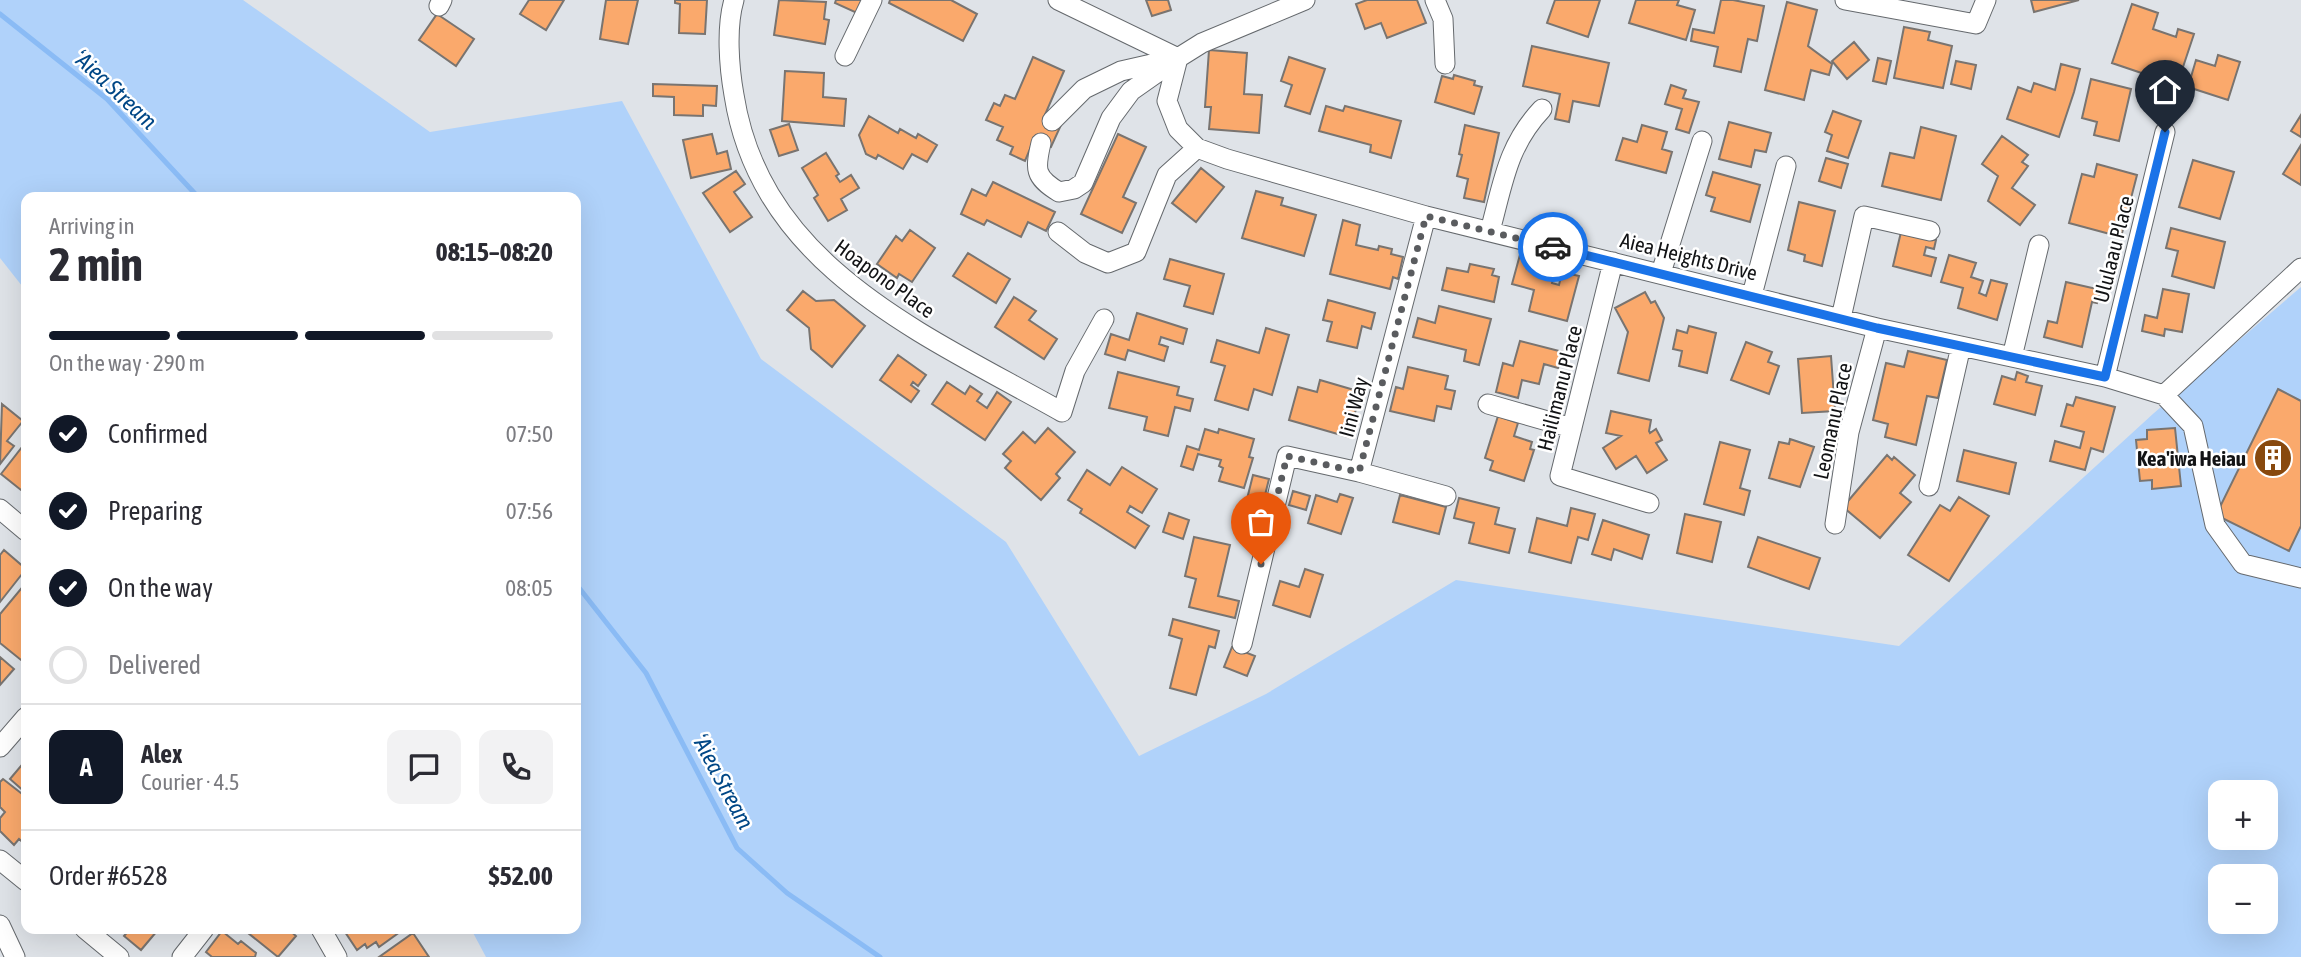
<!DOCTYPE html>
<html lang="en">
<head>
<meta charset="utf-8">
<style>
	body { margin:0; font-family:"Asap Condensed",sans-serif; background:#f2f2f3; color:#2b2b33; height:100vh; display:flex; flex-direction:column; font-size:26px; white-space:nowrap }
	* { box-sizing:border-box; margin:0 }
	p { font-size:23px; color:#7c7c81 }
	.icon { flex:none; width:38px; height:38px; fill:none; stroke:currentColor; stroke-width:2; stroke-linecap:round; stroke-linejoin:round }
	.map { position:relative; flex:1; overflow:hidden }
	.panel { position:absolute; left:21px; top:192px; width:560px; height:742px; display:flex; flex-direction:column; background:#fff; border-radius:14px; box-shadow:0 7px 28px #0002 }
	.panel>* { flex:none }
	.controls { position:absolute; left:2208px; top:780px; display:grid; gap:14px }
	.controls a { display:grid; place-items:center; width:70px; height:70px; border-radius:14px; background:#fff; box-shadow:0 7px 28px #0002; font-size:35px }
	.pin { position:absolute; display:grid; place-items:center; width:60px; height:60px; color:#fff; margin:-72px -30px; border-radius:50% 50% 50% 0; rotate:-45deg; box-shadow:0 0 7px #0007 }
	.pin .icon { rotate:45deg }
	.courier { position:absolute; display:grid; place-items:center; width:70px; height:70px; margin:-35px; border:5px solid #1a73e8; border-radius:50%; background:#fff; color:#222; box-shadow:0 2px 9px #0007 }
	.overview em { font-style:normal; font-weight:700 }
	.overview div { display:flex; flex-direction:column-reverse }
	.overview { display:flex; align-items:center; justify-content:space-between; height:119px; padding:0 28px }
	h1 { font-size:46px; font-weight:700; line-height:52px }
	.bar { display:grid; grid-template-columns:repeat(4,1fr); gap:10px 7px; align-content:center; height:84px; padding:0 28px }
	.bar i { height:9px; border-radius:5px; background:#e1e1e2 }
	.bar .on { background:#111827 }
	.bar p { grid-column:span 4 }
	.line { display:flex; align-items:center; gap:18px; padding:0 28px; border-top:2px solid #e1e1e2 }
	.line div { flex:1 }
	.round { display:grid; place-items:center; flex:none; width:74px; height:74px; border-radius:14px; background:#f2f2f3 }
	ol { padding:0 28px; list-style:none }
	li { display:flex; align-items:center; gap:21px; height:77px }
	li p { margin-inline-start:auto }
	li .icon { padding:7px; border-radius:50%; background:#111827; color:#fff; stroke-width:4 }
	li:last-child { color:#7c7c81 }
	li i { width:38px; height:38px; border:4px solid #e1e1e2; border-radius:50% }
	.map>svg:first-child { display:block }
	.green { fill:#b0d2fa; fill-rule:evenodd }
	.lines { fill:none; stroke-linecap:round; stroke-linejoin:round }
	.stream { stroke:#8abbf5; stroke-width:5 }
	.building { fill:#faa96c; stroke:#797470; stroke-width:2 }
	.minor-casing { stroke:#65696d; stroke-width:21 }
	.minor { stroke:#fff; stroke-width:19 }
	.done { stroke:#5a5c5f; stroke-width:7; stroke-dasharray:0 12.6 }
	.route { stroke:#1a73e8; stroke-width:9 }
	.labels { text-anchor:middle; dominant-baseline:central; stroke-width:5; stroke-linejoin:round; paint-order:stroke }
	.street-label { font-size:21px; fill:#121315; stroke:#fff }
	.poi-label { font-size:21px; font-weight:bold; fill:#121315; stroke:#fff; text-anchor:end }
	.water-label { font-size:23px; font-style:italic; fill:#004786; stroke:#fff }
</style>
</head>
<body>
<div class="map">
<svg width="2301" height="957" viewBox="0 0 2301 957">
	<rect width="100%" height="100%" fill="#dfe3e8"/>
	<path class="green" d="M0 0H243L430 132 622 101 761 359 1006 542 1139 756 1266 694 1456 580 1899 646 2154 413 2301 287V957H486L471 929H576V198H26V291L0 258ZM2221 793H2266V838H2221ZM2221 877H2266V922H2221Z"/>
	<g class="lines">
		<path class="stream" d="M0 14 107 99 199 198
			M576 584 646 673 737 848 787 893 880 957"/>
	</g>
	<path class="building" d="M529 0H564L546 30 520 14Z
		M606 0H638L628 44 600 39Z
		M675 0H707L705 34 679 33 680 4 675 3Z
		M779 0 826 2 824 19 829 20 825 44 774 35Z
		M836 0H863L857 13 835 3Z
		M890 0H951L977 14 963 41 889 3Z
		M1146 0H1168L1171 10 1152 16Z
		M1367 0H1417L1426 23 1387 38 1381 23 1365 29 1356 4Z
		M1555 0H1600L1588 37 1547 23Z
		M1636 0H1679L1677 5 1695 10 1686 40 1629 23Z
		M1721 0H1733L1764 6 1757 41 1748 39 1741 72 1714 66 1718 47 1691 41 1693 29 1714 33Z
		M2031 0H2079L2034 12Z
		M1787 2 1817 10 1808 46 1832 64 1829 75 1811 70 1804 100 1765 90Z
		M2132 4 2158 13 2153 29 2176 37 2178 29 2194 34 2177 85 2112 63Z
		M437 14 474 39 456 66 419 40Z
		M1904 27 1930 32 1928 40 1952 46 1943 88 1894 78Z
		M1854 42 1869 60 1847 79 1832 61Z
		M1532 46 1609 63 1599 106 1573 101 1569 122 1555 119 1560 94 1523 86Z
		M1209 50 1247 53 1244 94 1262 95 1259 133 1209 129 1211 107H1205Z
		M2218 55 2240 62 2228 100 2188 87 2196 60 2215 66Z
		M1033 57 1064 71 1044 117 1061 125 1051 147 1034 139 1025 161 1010 154 1013 147 997 140 1003 127 986 120 994 103 1000 106 1005 95 1015 99Z
		M1289 57 1325 69 1310 114 1285 106 1292 85 1281 81Z
		M1878 58 1891 61 1886 84 1873 81Z
		M1956 61 1976 65 1971 89 1951 84Z
		M2061 64 2080 69 2074 92 2059 137 2007 119 2018 87 2031 92 2034 83 2055 90Z
		M785 71 824 73 823 97 846 99 844 126 782 121Z
		M1454 75 1475 81 1474 85 1482 87 1474 114 1435 102 1442 76 1453 79Z
		M2091 79 2131 89 2119 141 2094 135 2097 122 2082 118Z
		M653 84 717 86 716 106 703 105V116L674 115V97L653 96Z
		M1671 85 1686 90 1683 98 1699 102 1689 133 1676 129 1682 109 1665 104Z
		M1326 106 1343 111 1345 106 1401 121 1391 158 1370 152 1371 145 1319 131Z
		M1833 111 1861 121 1848 158 1827 151 1832 135 1825 132Z
		M2301 115V137L2291 131Z
		M869 116 898 133 900 129 916 138 918 134 937 145 927 162 912 154 903 169 878 155 876 159 866 154 859 135Z
		M1729 122 1771 133 1766 152 1755 150 1751 167 1719 159Z
		M789 124 798 150 779 156 770 130Z
		M1465 125 1499 133 1484 202 1464 198 1468 179 1457 176 1462 155 1459 154Z
		M1642 125 1667 132 1662 149 1672 152 1666 173 1616 160 1623 138 1637 142Z
		M1921 127 1956 136 1941 200 1882 186 1890 153 1914 158Z
		M712 134 717 154 727 151 731 169 691 178 683 140Z
		M1118 134 1146 147 1123 197 1136 203 1122 233 1081 214Z
		M2002 136 2028 155 2022 162 2028 166 2012 188 2035 205 2020 225 1988 201 1998 176 1982 164Z
		M2301 145V185L2283 174Z
		M826 153 839 174 836 176 840 182 851 175 859 188 841 199 847 210 828 221 814 198 818 195 802 168Z
		M1826 158 1848 164 1841 188 1819 181Z
		M2193 160 2234 172 2220 219 2179 207Z
		M2097 164 2137 175 2121 237 2069 223 2082 174 2094 177Z
		M1201 168 1224 187 1196 222 1172 203Z
		M736 171 745 184 734 192 752 217 730 232 703 193Z
		M1713 172 1760 185 1750 222 1711 211 1715 198 1706 195Z
		M993 182 1055 212 1046 231 1028 222 1021 237 987 220 984 225 961 214 972 189 986 196Z
		M1256 191 1283 198 1281 205 1316 215 1304 256 1242 238Z
		M1799 202 1835 211 1822 266 1804 261 1805 255 1788 250Z
		M1343 220 1360 225 1356 245 1378 250 1379 246 1392 249 1391 254 1403 257 1398 279 1393 277 1390 289 1330 274Z
		M2171 228 2225 242 2214 288 2172 276 2178 251 2166 248Z
		M910 230 935 248 912 282 899 274 897 278 877 264 896 236 902 241Z
		M1901 232 1936 240 1934 249 1926 247 1924 255 1936 258 1931 276 1893 266Z
		M1521 251 1558 261 1552 283 1559 285 1562 272 1579 276 1567 321 1529 311 1534 290 1512 284Z
		M968 253 1010 279 996 303 953 276Z
		M1949 255 1976 263 1971 277 1983 281 1979 293 1986 296 1991 280 2007 284 1997 320 1958 308 1963 288 1941 282Z
		M1170 259 1224 274 1213 314 1184 306 1190 286 1164 279Z
		M1470 264 1494 269 1492 275 1499 277 1494 302 1442 290 1447 268 1468 272Z
		M2066 282 2101 290 2097 303 2092 302 2082 347 2044 337 2048 321 2057 323Z
		M2163 289 2189 294 2182 332 2165 329 2164 336 2142 331 2145 315 2157 318Z
		M803 291 816 301 834 300 865 326 832 367 811 349 809 328 787 310Z
		M1645 292 1651 303 1655 301 1664 318 1649 381 1618 373 1628 332 1615 308Z
		M1014 297 1036 311 1029 320 1057 339 1044 359 995 327Z
		M1328 300 1375 313 1371 329 1362 326 1357 348 1327 341 1332 322 1323 320Z
		M1439 306 1491 319 1479 365 1464 361 1466 350 1413 337 1418 318 1435 323Z
		M1137 313 1187 329 1183 344 1161 337 1159 344 1168 347 1164 361 1128 350 1125 360 1105 354 1111 334 1129 340Z
		M1689 326 1716 333 1707 373 1679 366 1682 351 1673 349 1677 330 1687 333Z
		M1266 328 1289 335 1272 395 1254 389 1248 410 1215 400 1225 366 1211 362 1217 340 1259 353Z
		M1520 341 1563 352 1558 368 1544 364 1539 384 1522 380 1518 398 1496 392 1503 363 1513 366Z
		M1746 342 1772 352 1768 362 1779 366 1769 394 1731 380Z
		M1908 351 1947 360 1938 398 1927 396 1916 445 1885 437 1888 424 1873 420 1886 363 1904 367Z
		M898 355 926 375 918 386 913 382 911 385 919 391 911 402 880 380Z
		M1831 356 1835 411 1802 413 1798 359Z
		M1408 367 1448 376 1445 389 1455 391 1451 409 1437 406 1434 421 1390 411 1396 387 1403 389Z
		M1118 372 1179 387 1177 395 1193 399 1190 411 1175 407 1168 436 1144 430 1147 417 1109 408Z
		M2017 372 2028 376 2026 382 2042 386 2035 415 1994 404 2002 376 2015 380Z
		M1320 380 1361 392 1348 437 1289 420 1298 387 1317 392Z
		M947 382 965 394 970 386 982 394 977 401 987 408 997 392 1011 402 985 440 932 404Z
		M2278 389 2301 401V526L2289 551 2216 515Z
		M2076 397 2115 407 2103 452 2091 448 2085 470 2050 461 2055 441 2080 448 2084 432 2061 426 2067 404 2073 406Z
		M2 404 23 421 7 441 14 446 0 464Z
		M1611 411 1651 420 1649 431 1650 433 1656 429 1662 440 1656 443 1667 460 1647 473 1636 456 1616 469 1603 448 1621 436 1606 433Z
		M1498 416 1518 423 1514 436 1532 442 1530 449 1534 450 1524 481 1490 470 1493 461 1485 458Z
		M1048 428 1075 452 1056 474 1060 478 1041 500 1005 468 1011 461 1003 454 1023 432 1035 443Z
		M2175 428 2181 486 2152 489V480L2140 481 2136 440 2147 439V430Z
		M1205 429 1218 433 1219 429 1254 439 1249 457 1253 458 1244 488 1219 481 1223 468 1219 466 1221 460 1198 454 1193 470 1181 466 1187 446 1199 450Z
		M1790 439 1814 447 1800 487 1769 478 1779 442 1789 444Z
		M26 442V494L1 474Z
		M1720 442 1750 450 1740 488 1750 491 1744 515 1704 504Z
		M1964 450 2016 463 2009 494 1957 481Z
		M1887 455 1892 460 1894 457 1915 475 1900 493 1911 502 1880 538 1843 507Z
		M1122 467 1157 489 1142 513 1130 506 1127 512 1149 526 1135 548 1080 513 1082 509 1068 500 1087 470 1110 485Z
		M1253 475 1269 479 1263 503 1247 499Z
		M1293 491 1310 496 1306 510 1289 505Z
		M1340 494 1353 498 1341 534 1308 523 1316 495 1337 502Z
		M1400 495 1446 507 1439 534 1393 522Z
		M1959 497 1989 516 1949 581 1908 555 1940 505 1950 511Z
		M1459 498 1499 508 1495 524 1515 529 1509 553 1469 543 1474 523 1454 518Z
		M1571 508 1595 514 1588 540 1578 537 1571 563 1529 552 1537 518 1567 526Z
		M1169 513 1189 520 1183 539 1163 532Z
		M1685 514 1721 522 1712 562 1677 553Z
		M1603 520 1649 535 1642 559 1614 549 1611 560 1592 554Z
		M1194 537 1230 545 1218 596 1239 601 1235 618 1189 607 1196 579 1185 576Z
		M1758 537 1820 558 1809 589 1748 567Z
		M4 550 26 569 0 602V555Z
		M1305 569 1323 575 1310 617 1273 605 1280 581 1299 587Z
		M25 584 26 585V664L0 643V614Z
		M1173 619 1219 631 1215 648 1209 646 1196 695 1170 688 1182 639 1169 635Z
		M1232 647 1255 656 1247 676 1224 667Z
		M0 657 14 669 0 685Z
		M26 760V793L10 779Z
		M3 779 26 797V845L19 839 14 845 0 831V818L5 812 0 807V782Z
		M130 929H156L157 931 141 950 124 936Z
		M243 929H288L296 936 278 957Z
		M343 929H404L379 947 376 942 367 948 365 944 357 950Z
		M222 931 238 944 241 941 256 953 255 957H212L206 952Z
		M413 933 429 957H379Z"/>
	<g class="lines">
		<defs>
			<path id="minor" d="M734 0C726 27 729 67 734 95 761 268 926 335 1062 412L1075 371 1104 319
				M1058 0 1178 58
				M1305 0 1202 43 1178 58 1167 101 1178 129 1197 148 1227 159 1426 216 1877 328 2105 377 2164 395 2193 426 2215 525 2243 564 2301 578
				M1435 0 1443 19 1445 64
				M1845 0 1976 24 1986 0
				M439 6 442 0
				M845 56 872 0
				M1041 143C1035 169 1034 177 1059 192L1074 189 1083 183 1111 118 1131 91 1178 58 1121 71 1084 89 1052 121
				M1490 231C1503 184 1507 146 1542 109
				M1058 232 1085 253 1108 263 1136 252 1167 175 1197 148
				M1613 262 1560 476 1649 503
				M1661 273 1702 141
				M1752 295 1786 166
				M1841 318 1864 216 1930 231
				M2012 357 2039 245
				M2105 377 2165 132
				M2164 395 2301 268
				M1488 404 1572 428
				M1359 472 1446 496
				M1929 486 1961 346
				M0 509 26 531
				M1835 524 1849 432 1877 328
				M1242 644 1287 456 1359 472 1426 216
				M0 747 26 717
				M0 860 26 881
				M0 925 15 957
				M85 929 119 957
				M321 929 337 957
				M182 957 204 929"/>
		</defs>
		<use href="#minor" class="minor-casing"/>
		<use href="#minor" class="minor"/>
	</g>
	<g class="lines">
		<path class="done" d="M1261 564 1287 456 1359 472 1426 216 1553 247"/>
		<path class="route" d="M1553 247 1877 328 2105 377 2165 132"/>
	</g>
	<defs>
		<symbol id="building-disc" viewBox="-11 -11 22 22"><circle r="9.5" fill="#88490e" stroke="#fff"/><path d="M-4-6H4V6H1V3H-1V6H-4ZM-2.5-4.3h1.7v1.8h-1.7ZM.8-4.3h1.7v1.8H.8ZM-2.5-1h1.7V.8h-1.7ZM.8-1h1.7V.8H.8Z" fill="#fff"/></symbol>
	</defs>
	<g fill-rule="evenodd">
		<use href="#building-disc" x="2251" y="436" width="44" height="44"/>
	</g>
	<g class="labels">
		<g class="street-label">
			<text transform="translate(2113 249) rotate(-76)">Ululaau Place</text>
			<text transform="translate(1689 256) rotate(14)">Aiea Heights Drive</text>
			<text transform="translate(885 278) rotate(36)">Hoapono Place</text>
			<text transform="translate(1559 388) rotate(-76)">Hailimanu Place</text>
			<text transform="translate(1353 407) rotate(-75)">Iini Way</text>
			<text transform="translate(1832 421) rotate(-78)">Leomanu Place</text>
		</g>
		<g class="poi-label">
			<text x="2246" y="458">Kea'iwa Heiau</text>
		</g>
		<g class="water-label">
			<text transform="translate(115 89) rotate(43)">ʻAiea Stream</text>
			<text transform="translate(723 781) rotate(62)">ʻAiea Stream</text>
		</g>
	</g>
</svg>
<div class="controls">
<a>+</a>
<a>−</a>
</div>
<div class="pin" style="left:1261px;top:564px;background:#ea580c"><svg class="icon" aria-label="bag" viewBox="0 0 24 24"><path d="M5 8h14l-1 12H6zM9 8a3 3 0 0 1 6 0"/></svg></div>
<div class="pin" style="left:2165px;top:132px;background:#1f2937"><svg class="icon" aria-label="home" viewBox="0 0 24 24"><path d="M3 11l9-7 9 7M6 9v11h12V9"/></svg></div>
<div class="courier" style="left:1553px;top:247px"><svg class="icon" aria-label="car" viewBox="0 0 24 24"><path d="M5 17H2v-5l4-1 3-4h7l3 4 3 1v5h-3M9 17h6M6 11h13"/><circle cx="7" cy="17" r="2"/><circle cx="17" cy="17" r="2"/></svg></div>
<section class="panel">
<div class="overview"><div><h1>2 min</h1><p>Arriving in</p></div><em>08:15–08:20</em></div>
<div class="bar"><i class="on"></i><i class="on"></i><i class="on"></i><i></i><p>On the way · 290 m</p></div>
<ol>
<li><svg class="icon" aria-label="check" viewBox="0 0 24 24"><path d="M5 12l5 5 9-10"/></svg>Confirmed<p>07:50</p></li>
<li><svg class="icon" aria-label="check" viewBox="0 0 24 24"><path d="M5 12l5 5 9-10"/></svg>Preparing<p>07:56</p></li>
<li><svg class="icon" aria-label="check" viewBox="0 0 24 24"><path d="M5 12l5 5 9-10"/></svg>On the way<p>08:05</p></li>
<li><i></i>Delivered</li>
</ol>
<div class="line" style="height:126px"><b class="round" style="background:#111827;color:#fff">A</b><div><b>Alex</b><p>Courier · 4.5</p></div><a class="round"><svg class="icon" aria-label="chat" viewBox="0 0 24 24"><path d="M4 5h16v11H9l-5 4z"/></svg></a><a class="round"><svg class="icon" aria-label="phone" viewBox="0 0 24 24"><path d="M5 4h4l2 5-3 2q2 4 5 5l2-3 5 2v4C11 20 4 13 5 4z"/></svg></a></div>
<div class="line" style="height:91px"><div>Order #6528</div><b>$52.00</b></div>
</section>
</div>
</body>
</html>
